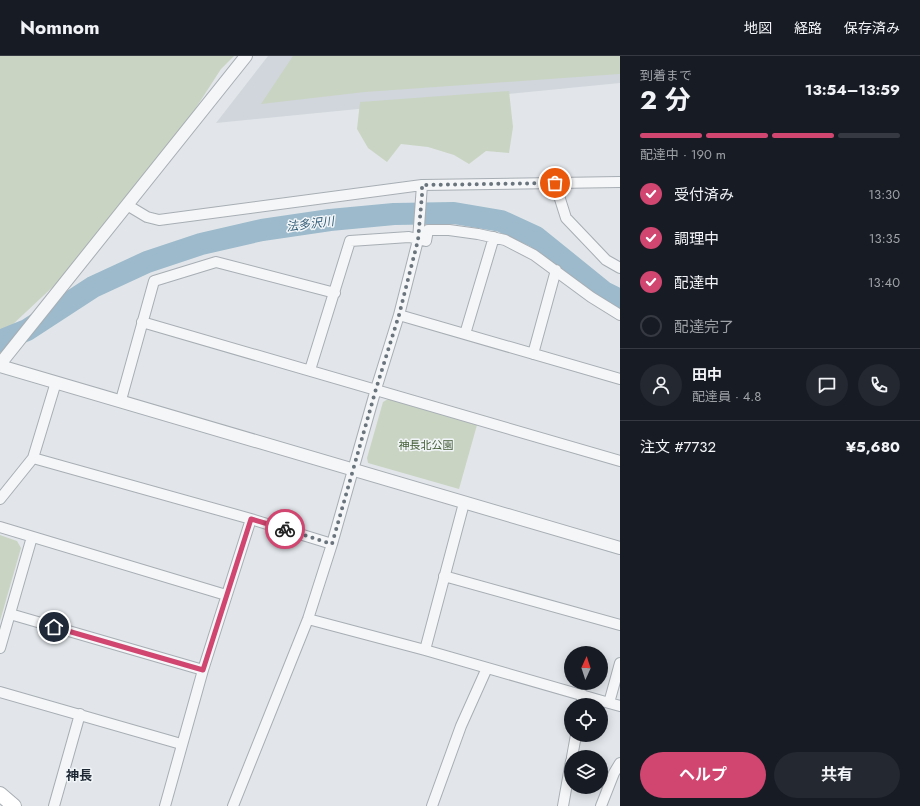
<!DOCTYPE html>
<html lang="ja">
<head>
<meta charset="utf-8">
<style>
	body { margin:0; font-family:Jost,"Noto Sans JP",sans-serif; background:#242831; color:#f1f3f6; height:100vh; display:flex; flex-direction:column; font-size:15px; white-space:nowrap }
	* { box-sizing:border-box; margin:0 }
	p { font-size:13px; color:#9ea1a6 }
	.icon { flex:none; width:22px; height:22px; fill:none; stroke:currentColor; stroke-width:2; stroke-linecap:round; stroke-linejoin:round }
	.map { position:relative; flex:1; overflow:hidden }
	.drawer { display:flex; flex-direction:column; background:#171b24; width:300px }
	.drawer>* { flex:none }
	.needle { width:26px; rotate:3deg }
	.fabs { position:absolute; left:564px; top:590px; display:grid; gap:8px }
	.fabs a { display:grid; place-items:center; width:44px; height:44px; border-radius:50%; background:#171b24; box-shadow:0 2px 10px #0003; font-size:20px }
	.pin { position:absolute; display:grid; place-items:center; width:34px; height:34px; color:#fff; margin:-17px; border:2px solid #fff; border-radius:50%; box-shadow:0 1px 4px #0007 }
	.courier { position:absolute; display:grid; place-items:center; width:40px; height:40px; margin:-20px; border:3px solid #d04670; border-radius:50%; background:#fff; color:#222; box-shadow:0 1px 5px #0007 }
	.overview em { font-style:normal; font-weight:700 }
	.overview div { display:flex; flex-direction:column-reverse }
	.overview { display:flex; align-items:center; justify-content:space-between; height:68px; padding:0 20px }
	h1 { font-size:26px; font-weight:700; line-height:30px }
	.bar { display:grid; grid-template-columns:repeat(4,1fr); gap:6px 4px; align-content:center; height:48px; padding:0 20px }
	.bar i { height:5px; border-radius:3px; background:#363941 }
	.bar .selected { background:#d04670 }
	.bar p { grid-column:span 4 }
	.line { display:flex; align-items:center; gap:10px; padding:0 20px; border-top:1px solid #363941 }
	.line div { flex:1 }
	.round { display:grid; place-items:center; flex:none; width:42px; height:42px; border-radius:21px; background:#242831 }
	ol { padding:0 20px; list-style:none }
	li { display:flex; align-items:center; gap:12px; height:44px }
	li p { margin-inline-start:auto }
	li .icon { padding:4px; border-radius:50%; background:#d04670; color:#fff; stroke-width:4 }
	li:last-child { color:#9ea1a6 }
	li i { width:22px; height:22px; border:2px solid #363941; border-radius:50% }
	.cta { display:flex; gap:8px; margin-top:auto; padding:8px 20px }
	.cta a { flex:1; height:46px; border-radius:24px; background:#d04670; color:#fff; font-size:16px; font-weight:700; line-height:46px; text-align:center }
	.cta a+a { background:#242831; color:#f1f3f6 }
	header { display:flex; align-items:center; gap:24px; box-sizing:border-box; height:56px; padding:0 20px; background:#171b24; border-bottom:1px solid #363941 }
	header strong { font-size:19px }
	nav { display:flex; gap:22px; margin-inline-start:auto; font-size:14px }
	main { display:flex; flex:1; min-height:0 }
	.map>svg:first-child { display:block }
	.built { fill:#d0d6dc }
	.green { fill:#cad4c3 }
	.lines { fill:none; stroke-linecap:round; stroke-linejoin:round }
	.river { stroke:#9cbacb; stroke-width:22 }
	.minor-casing { stroke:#a7aeb4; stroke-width:12 }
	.tertiary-casing { stroke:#a7aeb4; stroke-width:14 }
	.secondary-casing { stroke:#a7aeb4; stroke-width:16 }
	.minor { stroke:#f5f6f8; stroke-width:10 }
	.tertiary { stroke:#f5f6f8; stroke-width:12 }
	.secondary { stroke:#fff; stroke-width:14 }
	.done { stroke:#6a747d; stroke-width:4; stroke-dasharray:0 7.2 }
	.route { stroke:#d04670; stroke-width:5 }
	.labels { text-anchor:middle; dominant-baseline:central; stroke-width:3; stroke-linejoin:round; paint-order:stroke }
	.park-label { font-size:11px; fill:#445e37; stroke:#f1f5f8 }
	.water-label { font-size:12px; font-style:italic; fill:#335c77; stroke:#f1f5f8 }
	.quarter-label { font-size:13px; font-weight:bold; fill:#1c2733; stroke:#f1f5f8 }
</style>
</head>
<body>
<header>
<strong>Nomnom</strong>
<nav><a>地図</a><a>経路</a><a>保存済み</a></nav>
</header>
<main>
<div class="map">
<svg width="620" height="750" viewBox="0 0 620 750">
	<rect width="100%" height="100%" fill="#e2e6ea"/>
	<path class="built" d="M268 0H620V27L216 67Z"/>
	<path class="green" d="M0 0H234L221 13 159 109 90 196 10 271 5 273 9 289 0 301Z
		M293 0H620V18L365 36 261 48Z
		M509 35 513 71 509 97 486 95 469 108 454 99 428 91 401 88 387 106 368 92 357 73 360 46Z
		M388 343 477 369 459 433 368 407 367 402 383 346Z
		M0 479 17 485 21 492 0 565Z"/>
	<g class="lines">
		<path class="river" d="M0 285 27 274 93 231 147 206 201 188 262 174 330 164 394 158 454 157 501 165 536 181 604 236 620 244"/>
		<defs>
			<path id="minor" d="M555 127 566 162 606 204 620 212
				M127 149 147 161 159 164 422 129 620 126
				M399 259 620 323
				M142 266 620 405
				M465 278 494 181
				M533 298 556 214
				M310 314 350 185 409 181 426 185 428 174H449L478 178 505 184 534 199 591 241 620 259
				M121 344 154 225 216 206 335 237
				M33 402 251 463 332 488
				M0 443 33 402 56 326
				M0 471 226 539
				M444 520 620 569
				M10 558 203 614
				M308 563 425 594 609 647 620 607
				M0 592 32 481
				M425 594 464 447
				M0 636 181 688
				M609 647 620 650
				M581 649 583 639
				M572 701 576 679
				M54 750 80 658
				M165 750 203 614 251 463
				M233 750 308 563 332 488 376 333 399 259 418 184 422 129
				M432 750 461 670 487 612
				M563 750 571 705
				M601 750 614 717 620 707"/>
			<path id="tertiary" d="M0 308 246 0
				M0 310C207 369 413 432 620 492"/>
			<path id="secondary" d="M0 738 14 750"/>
		</defs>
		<use href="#minor" class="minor-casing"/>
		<use href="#tertiary" class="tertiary-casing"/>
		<use href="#secondary" class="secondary-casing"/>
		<use href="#minor" class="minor"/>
		<use href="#tertiary" class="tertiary"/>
		<use href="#secondary" class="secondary"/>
	</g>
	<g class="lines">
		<path class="done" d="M285 473 332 488 376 333 399 259 418 184 422 139V129L555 127"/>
		<path class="route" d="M54 571 203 614 251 463 285 473"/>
	</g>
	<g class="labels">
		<g class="park-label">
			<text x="426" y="389">神長北公園</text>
		</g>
		<g class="water-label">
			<text transform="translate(310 168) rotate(-7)">法多沢川</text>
		</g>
		<g class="quarter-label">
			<text x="79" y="719">神長</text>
		</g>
	</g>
</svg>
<div class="fabs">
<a><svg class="needle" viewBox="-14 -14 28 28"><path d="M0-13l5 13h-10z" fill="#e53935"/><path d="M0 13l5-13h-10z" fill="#9ea1a6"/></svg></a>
<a><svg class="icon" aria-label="locate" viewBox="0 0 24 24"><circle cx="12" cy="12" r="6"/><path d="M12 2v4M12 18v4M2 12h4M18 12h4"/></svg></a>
<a><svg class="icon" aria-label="layers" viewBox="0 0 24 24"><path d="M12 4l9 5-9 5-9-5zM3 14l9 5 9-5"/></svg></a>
</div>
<div class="pin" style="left:555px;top:127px;background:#ea580c"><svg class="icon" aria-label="bag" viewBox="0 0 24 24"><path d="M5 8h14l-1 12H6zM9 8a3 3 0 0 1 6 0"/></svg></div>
<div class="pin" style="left:54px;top:571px;background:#1f2937"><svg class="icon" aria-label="home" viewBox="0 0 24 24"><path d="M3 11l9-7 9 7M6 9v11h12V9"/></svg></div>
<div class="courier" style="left:285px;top:473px"><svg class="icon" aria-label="bike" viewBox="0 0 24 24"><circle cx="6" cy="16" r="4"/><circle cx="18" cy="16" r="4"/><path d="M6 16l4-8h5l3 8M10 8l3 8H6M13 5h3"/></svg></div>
</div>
<section class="drawer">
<div class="overview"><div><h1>2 分</h1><p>到着まで</p></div><em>13:54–13:59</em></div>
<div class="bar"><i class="selected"></i><i class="selected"></i><i class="selected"></i><i></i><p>配達中 · 190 m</p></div>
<ol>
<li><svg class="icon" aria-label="check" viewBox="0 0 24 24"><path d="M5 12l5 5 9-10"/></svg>受付済み<p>13:30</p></li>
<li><svg class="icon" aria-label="check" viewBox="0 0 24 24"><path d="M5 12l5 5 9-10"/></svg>調理中<p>13:35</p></li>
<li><svg class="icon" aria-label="check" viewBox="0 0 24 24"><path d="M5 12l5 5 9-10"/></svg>配達中<p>13:40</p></li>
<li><i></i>配達完了</li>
</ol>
<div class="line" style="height:72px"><a class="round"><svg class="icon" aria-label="person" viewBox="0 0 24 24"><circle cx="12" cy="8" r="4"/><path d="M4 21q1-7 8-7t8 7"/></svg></a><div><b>田中</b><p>配達員 · 4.8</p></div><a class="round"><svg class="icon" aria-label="chat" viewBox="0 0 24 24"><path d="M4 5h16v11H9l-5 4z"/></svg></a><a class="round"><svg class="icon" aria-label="phone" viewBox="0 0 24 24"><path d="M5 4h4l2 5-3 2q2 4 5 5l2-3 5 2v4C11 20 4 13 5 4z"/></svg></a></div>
<div class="line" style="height:52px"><div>注文 #7732</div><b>¥5,680</b></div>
<div class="cta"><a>ヘルプ</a><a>共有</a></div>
</section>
</main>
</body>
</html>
